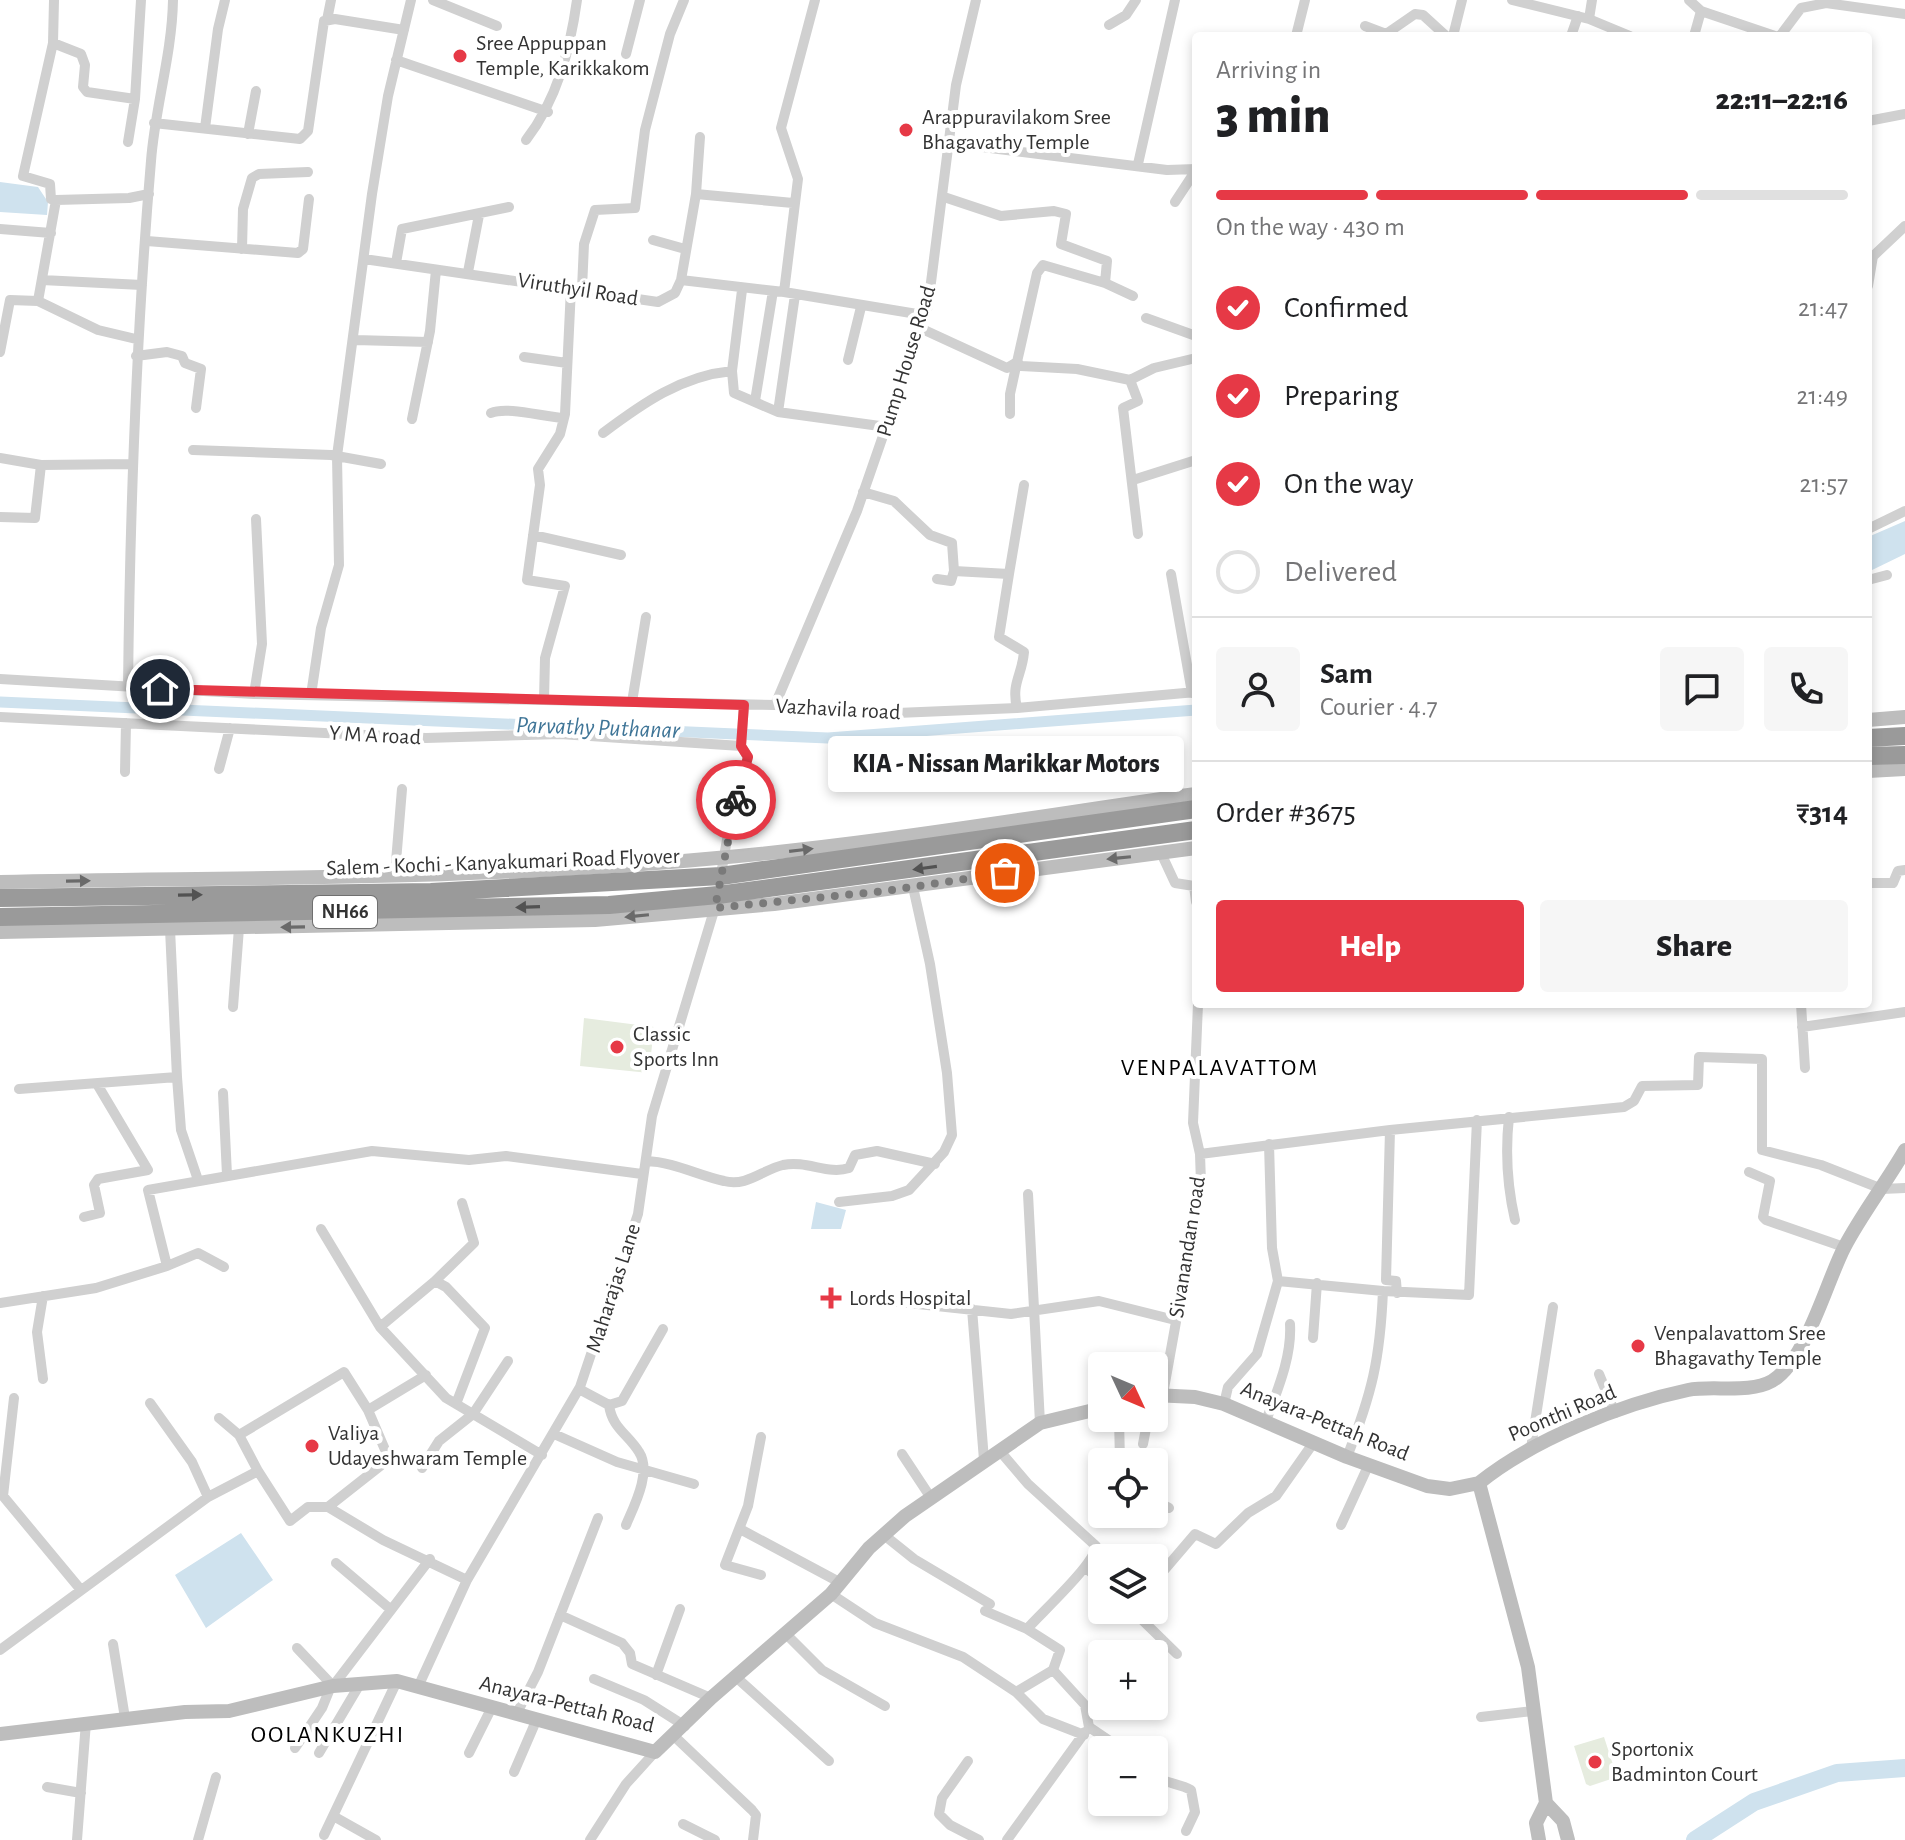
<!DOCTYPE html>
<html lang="en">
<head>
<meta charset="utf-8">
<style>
	body { margin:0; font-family:"Alegreya Sans",sans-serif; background:#f6f6f6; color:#202124; height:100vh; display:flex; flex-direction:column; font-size:30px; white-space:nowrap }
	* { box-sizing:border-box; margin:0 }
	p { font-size:26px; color:#757577 }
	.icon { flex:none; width:44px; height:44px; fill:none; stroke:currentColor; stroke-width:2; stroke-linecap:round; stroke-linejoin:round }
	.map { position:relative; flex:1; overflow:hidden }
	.drawer { position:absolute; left:1192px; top:32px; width:680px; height:976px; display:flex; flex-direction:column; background:#fff; border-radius:8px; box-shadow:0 4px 12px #0003 }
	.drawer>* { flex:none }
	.needle { width:52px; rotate:134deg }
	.tools { position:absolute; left:1088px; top:1352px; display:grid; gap:16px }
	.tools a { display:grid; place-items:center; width:80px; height:80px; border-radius:8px; background:#fff; box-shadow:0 4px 12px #0003; font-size:40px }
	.pin { position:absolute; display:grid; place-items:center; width:68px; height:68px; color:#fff; margin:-34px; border:4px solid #fff; border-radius:50%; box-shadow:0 2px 8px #0007 }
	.courier { position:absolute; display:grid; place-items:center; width:80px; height:80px; margin:-40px; border:6px solid #e63946; border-radius:50%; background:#fff; color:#222; box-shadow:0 2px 10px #0007 }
	.bubble { position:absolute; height:56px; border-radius:8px; background:#fff; box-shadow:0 4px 12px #0003; font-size:26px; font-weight:800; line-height:56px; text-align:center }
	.summary em { font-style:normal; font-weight:800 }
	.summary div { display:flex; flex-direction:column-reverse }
	.summary { display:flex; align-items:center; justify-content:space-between; height:136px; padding:0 24px }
	h1 { font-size:52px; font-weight:800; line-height:60px }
	.bar { display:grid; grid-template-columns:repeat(4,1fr); gap:12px 8px; align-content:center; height:96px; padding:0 24px }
	.bar i { height:10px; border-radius:6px; background:#e0e0e0 }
	.bar .selected { background:#e63946 }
	.bar p { grid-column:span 4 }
	.line { display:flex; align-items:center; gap:20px; padding:0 24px; border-top:2px solid #e0e0e0 }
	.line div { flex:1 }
	.round { display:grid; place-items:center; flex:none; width:84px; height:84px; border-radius:8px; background:#f6f6f6 }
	ol { padding:0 24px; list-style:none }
	li { display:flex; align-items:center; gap:24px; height:88px }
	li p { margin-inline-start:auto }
	li .icon { padding:8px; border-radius:50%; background:#e63946; color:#fff; stroke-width:4 }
	li:last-child { color:#757577 }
	li i { width:44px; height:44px; border:4px solid #e0e0e0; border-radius:50% }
	.button { display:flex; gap:16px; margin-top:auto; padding:16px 24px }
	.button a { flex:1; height:92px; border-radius:8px; background:#e63946; color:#fff; font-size:32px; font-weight:800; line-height:92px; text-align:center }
	.button a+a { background:#f6f6f6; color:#202124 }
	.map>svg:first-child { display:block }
	.grass { fill:#e6ecdf }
	.water { fill:#cfe2ee }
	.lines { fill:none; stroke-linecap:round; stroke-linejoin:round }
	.canal { stroke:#cfe2ee; stroke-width:11 }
	.river { stroke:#cfe2ee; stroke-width:18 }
	.street { stroke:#d0d0d0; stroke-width:10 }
	.secondary { stroke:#bdbdbd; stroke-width:14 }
	.highway { stroke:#9a9a9a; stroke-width:18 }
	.oneway { fill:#6a6a6a }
	.oneway2 { fill:#525252 }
	.done { stroke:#7a7a7a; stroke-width:8; stroke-dasharray:0 14.4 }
	.route { stroke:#e63946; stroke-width:10 }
	.poi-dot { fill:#e63946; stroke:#fff; stroke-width:3 }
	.labels { text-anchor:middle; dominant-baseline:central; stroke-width:8; stroke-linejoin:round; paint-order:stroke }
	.shield { fill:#fff; stroke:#707070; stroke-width:2 }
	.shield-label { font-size:20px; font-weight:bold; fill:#333 }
	.poi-label { font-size:22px; fill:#333; stroke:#fff; text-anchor:start }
	.street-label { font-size:22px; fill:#333; stroke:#fff }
	.water-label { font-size:24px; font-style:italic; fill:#3f7597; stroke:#fff }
	.neighbourhood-label { font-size:24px; letter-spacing:2px; fill:#000; stroke:#fff }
</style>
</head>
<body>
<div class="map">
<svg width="1905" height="1840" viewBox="0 0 1905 1840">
	<rect width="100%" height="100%" fill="#fff"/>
	<path class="grass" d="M584 1018 654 1027 649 1073 580 1066Z
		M1604 1737 1617 1777 1590 1786 1586 1784 1574 1746Z"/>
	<path class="water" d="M0 182 38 187 48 202 47 215 0 212Z
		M1905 521V554L1868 572V537Z
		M816 1202 846 1210 841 1229H811Z
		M241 1533 273 1580 206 1628 175 1575Z"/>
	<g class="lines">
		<path class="canal" d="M0 702 828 738 1196 710"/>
		<path class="river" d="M1695 1840 1754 1802 1837 1773 1905 1768"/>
		<path class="street" d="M54 0 53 43 23 176 50 184 51 199 56 200
			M433 0 497 26
			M1512 0 1589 19 1592 0
			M1689 0 1701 11
			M1589 19 1630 36
			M327 20 331 0
			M1109 25 1126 15 1136 0
			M1365 26 1386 34 1415 14 1423 15 1446 36
			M1296 36 1305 0
			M1453 36 1462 0
			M1571 36 1578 16
			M1694 36 1701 11 1775 36
			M1780 36 1801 8 1826 3 1905 14
			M53 43 81 54 85 65 83 87 87 92 135 99
			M626 54 640 0
			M396 60 548 112
			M1868 121 1905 114
			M154 123 300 139 308 131 324 21 335 19 404 30
			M205 128 218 29 225 0
			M248 134 256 91
			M526 140C557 100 570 50 577 0
			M128 142 135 99 141 0
			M950 143 1167 170 1196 169
			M1138 164 1175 0
			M696 194 793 203
			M944 197 1001 216 1054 211 1066 214 1061 244 1107 261 1105 283
			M1175 202 1196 170
			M0 229 51 233
			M653 240 685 249
			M147 241 298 253 303 249 309 199
			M242 249 243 209 252 178 259 174 308 172
			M364 259 658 302 675 293 681 280 784 292 923 315
			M1868 261 1905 226
			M396 263 402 229 509 207
			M468 272 479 215
			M42 280 142 285
			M681 280 696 194 700 137
			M1868 286 1873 256
			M582 289 584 244 595 210 635 208 645 130 670 34 684 0
			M784 292 798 179 781 128 815 0
			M38 301 98 330 136 339
			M1146 318 1196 336
			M920 328 1007 368 1017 362 1037 273 1043 265 1105 283 1133 296
			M355 340 428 342
			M0 352 10 300 38 301 56 200 129 198 149 194
			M136 356 167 352 182 356 185 363 201 369 196 408
			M524 357 567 363
			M848 360 861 307
			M732 371 734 393 778 412 887 427
			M1130 380 1154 368 1196 358
			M755 401 773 291
			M778 412 795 295
			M491 413C507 406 544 417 564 418
			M1010 414V394L1017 362 1021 366 1077 369 1130 380 1138 401 1123 408 1138 534
			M412 419 430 331 436 270
			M603 433C643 403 681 376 732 371L742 290
			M193 450 331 455 381 464
			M0 458 41 465 35 518 0 517
			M41 465 132 464
			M1133 480 1196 460
			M863 492 894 501 930 535 952 543 954 571
			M1868 529 1905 511
			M533 535 621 555
			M1009 574 1024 485
			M1171 574 1192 693
			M937 579 951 581 954 571 1009 574 999 637 1024 652C1022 676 1011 683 1017 708
			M1868 580 1887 575
			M0 679 254 694 775 705 873 714 1017 708 1196 692
			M128 687C130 511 136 336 151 161 155 107 172 55 173 0
			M254 694 262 644 256 519
			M311 695 321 628 339 565 337 456 372 194 388 96 411 0
			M544 700 545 658 565 586 527 580 540 485 538 469 560 434 565 414 571 288
			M632 702 646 617
			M775 705 857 511 928 306 956 85 976 0
			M0 717 426 738 560 734 741 746 748 757 730 822 720 880
			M741 746 744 705
			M219 769 230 728
			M125 772 126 723
			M1161 853 1175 883 1194 886 1196 902
			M395 874 402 789
			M1868 883H1893L1898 871 1905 870
			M1801 1004 1805 1068
			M233 1007 239 928
			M1802 1027 1905 1012
			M177 1077 181 1130 198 1180
			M19 1089 177 1077 170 929
			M223 1093 227 1175
			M1509 1117C1505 1153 1507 1185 1515 1220
			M1390 1130 1386 1280 1396 1281 1397 1293
			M1269 1144 1272 1248 1278 1281
			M1200 1154 1390 1130 1624 1107 1634 1101 1642 1086 1698 1085 1699 1057 1762 1059V1150L1821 1165 1882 1189 1905 1188
			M646 1161C674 1162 697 1175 724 1181 747 1187 762 1170 783 1165 807 1160 828 1175 849 1168L855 1155 877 1151 935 1164
			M1749 1172 1770 1181 1763 1217 1766 1220 1844 1247
			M1028 1194 1040 1423
			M839 1202 892 1196 909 1190 944 1152 952 1135 947 1073 930 964 913 887
			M84 1217 100 1213 94 1185 98 1179 148 1170 97 1084
			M321 1229 380 1327 446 1398 542 1455
			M167 1266 198 1253 224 1267
			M435 1281 474 1243 462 1203
			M43 1296 37 1332 43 1379
			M890 1301 1011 1314 1099 1301 1175 1320
			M0 1303 96 1288 167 1266 148 1190 372 1151 469 1160 506 1156 642 1174
			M972 1309 984 1460
			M380 1327 435 1281 446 1287 485 1328 456 1404
			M1313 1338 1317 1283
			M1599 1374 1615 1413
			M579 1389 609 1405C612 1428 628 1434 639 1452 652 1472 634 1506 626 1525
			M1163 1394 1201 1183 1200 1154 1193 1123 1198 1004
			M14 1398 3 1496 81 1590
			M150 1403 192 1462 208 1497
			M1224 1404 1228 1387 1257 1354 1278 1281 1383 1291
			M609 1405 622 1401 663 1329
			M219 1418 239 1435
			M1119 1418 1120 1462
			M1266 1421C1277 1391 1292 1357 1290 1324
			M554 1434 617 1462 694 1484
			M761 1437 748 1506 725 1565 761 1575
			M1143 1444 1148 1418
			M1531 1448 1553 1307
			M999 1450 1028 1484 1096 1546C1095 1564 1042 1612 1027 1629L1060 1650 1053 1670 1085 1705 1089 1727 1123 1750
			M902 1454 931 1498
			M1347 1457C1372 1393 1380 1360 1383 1291L1469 1295 1477 1120
			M422 1468 439 1441 473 1414 508 1361
			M258 1471 290 1521 308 1507H328L383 1540 467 1580
			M1154 1500 1169 1508
			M328 1507 389 1459 368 1410
			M1341 1525 1369 1464
			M740 1529 841 1583
			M884 1535 914 1559 990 1604
			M336 1563 389 1608
			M1086 1568 1102 1582
			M1154 1582 1195 1534 1216 1544 1248 1513 1276 1496 1314 1442
			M831 1594 875 1623 963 1657 1016 1692 1043 1719 1084 1735
			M1132 1610 1177 1654
			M985 1611 1027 1629
			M560 1615 622 1643 630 1653 632 1664 711 1698
			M786 1634 822 1670 885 1706
			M113 1644 125 1718
			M297 1648 333 1686 430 1559
			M0 1650 208 1497 258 1471 239 1435 344 1372 368 1410 426 1375
			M656 1675 680 1609
			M737 1678 829 1761
			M594 1679 644 1700 685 1726
			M418 1687 467 1580 580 1387 638 1214 652 1116 716 904
			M1016 1692 1053 1670
			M517 1713 538 1672 598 1518
			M1481 1717 1533 1711
			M674 1736 752 1810 756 1815 753 1840
			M295 1748 322 1708 331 1686
			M319 1753 360 1684
			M469 1753 492 1707
			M968 1761 942 1798 939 1814 950 1825 979 1840
			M514 1772 536 1721
			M1154 1775C1165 1784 1179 1783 1191 1790L1195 1812 1186 1831
			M47 1787 81 1793
			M335 1817 376 1840
			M683 1824 715 1840
			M324 1835 397 1681
			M77 1840 86 1722
			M198 1840 216 1777
			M590 1840 626 1784 655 1752
			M1007 1840 1085 1732"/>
		<path class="secondary" d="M1868 720 1905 717
			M1868 771 1905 769
			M0 882C235 877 471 880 706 859 870 845 1033 817 1196 794
			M0 932 595 920 774 904 1196 848
			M1154 1395 1195 1397 1224 1404 1347 1457 1427 1486 1450 1489 1479 1483
			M0 1734 185 1712 229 1711 333 1686 397 1681 655 1752 711 1698 831 1594 869 1548 905 1516 1040 1423 1102 1408
			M1539 1840 1536 1823 1546 1803
			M1568 1840 1563 1821 1546 1803 1528 1667 1479 1483C1532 1440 1621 1404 1688 1390 1713 1385 1749 1394 1772 1381 1806 1361 1826 1283 1844 1248 1861 1215 1886 1183 1905 1150"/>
		<path class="highway" d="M1868 738 1905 736
			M1868 756 1905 755
			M0 898 431 892 721 876 1196 809
			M0 917 609 905 718 895 1196 830"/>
	</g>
	<defs><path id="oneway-solid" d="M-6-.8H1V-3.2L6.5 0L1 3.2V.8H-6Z" transform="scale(2)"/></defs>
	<g class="oneway">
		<use href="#oneway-solid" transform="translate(801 850) rotate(-7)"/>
		<use href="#oneway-solid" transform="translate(1119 858) rotate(174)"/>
		<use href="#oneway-solid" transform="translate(78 881) rotate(-1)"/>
		<use href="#oneway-solid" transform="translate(637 916) rotate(174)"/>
		<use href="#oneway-solid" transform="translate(293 927) rotate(179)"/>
	</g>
	<g class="oneway2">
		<use href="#oneway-solid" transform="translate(925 868) rotate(172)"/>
		<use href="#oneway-solid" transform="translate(190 895) rotate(-1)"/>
		<use href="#oneway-solid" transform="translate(528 907) rotate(178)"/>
	</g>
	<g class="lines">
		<path class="done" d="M736 800 715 908 885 891 1005 873"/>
		<path class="route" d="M160 689 744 705 741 746 748 757 736 800"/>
	</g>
	<g class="poi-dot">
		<circle cx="460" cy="56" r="8"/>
		<circle cx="906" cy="130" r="8"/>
		<circle cx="617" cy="1047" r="8"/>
		<path d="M827 1286h8v8h8v8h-8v8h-8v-8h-8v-8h8z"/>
		<circle cx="1638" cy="1346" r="8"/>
		<circle cx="312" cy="1446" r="8"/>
		<circle cx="1595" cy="1762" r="8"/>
	</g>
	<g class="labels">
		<rect class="shield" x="313" y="896" width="64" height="32" rx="6"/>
		<g class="shield-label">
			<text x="345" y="912">NH66</text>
		</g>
		<g class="poi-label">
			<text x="476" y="43">Sree Appuppan<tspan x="476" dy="25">Temple, Karikkakom</tspan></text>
			<text x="922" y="117">Arappuravilakom Sree<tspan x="922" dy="25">Bhagavathy Temple</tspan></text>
			<text x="633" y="1034">Classic<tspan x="633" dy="25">Sports Inn</tspan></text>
			<text x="849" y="1298">Lords Hospital</text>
			<text x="1654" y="1333">Venpalavattom Sree<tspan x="1654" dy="25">Bhagavathy Temple</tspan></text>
			<text x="328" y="1433">Valiya<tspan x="328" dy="25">Udayeshwaram Temple</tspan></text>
			<text x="1611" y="1749">Sportonix<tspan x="1611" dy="25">Badminton Court</tspan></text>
		</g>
		<g class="street-label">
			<text transform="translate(578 289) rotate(9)">Viruthyil Road</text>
			<text transform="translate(906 361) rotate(-73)">Pump House Road</text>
			<text transform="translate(838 709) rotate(3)">Vazhavila road</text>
			<text transform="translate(375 735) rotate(3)">Y M A road</text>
			<text transform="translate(503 862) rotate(-2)">Salem - Kochi - Kanyakumari Road Flyover</text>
			<text transform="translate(1187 1247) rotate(-81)">Sivanandan road</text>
			<text transform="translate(613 1288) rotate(-72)">Maharajas Lane</text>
			<text transform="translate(1562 1413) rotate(-23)">Poonthi Road</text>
			<text transform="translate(1325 1421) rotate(22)">Anayara-Pettah Road</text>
			<text transform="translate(567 1704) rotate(14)">Anayara-Pettah Road</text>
		</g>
		<g class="water-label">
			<text transform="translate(598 728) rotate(2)">Parvathy Puthanar</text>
		</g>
		<g class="neighbourhood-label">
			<text x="1220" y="1068">VENPALAVATTOM</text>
			<text x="328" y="1735">OOLANKUZHI</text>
		</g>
	</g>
</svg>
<div class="tools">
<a><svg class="needle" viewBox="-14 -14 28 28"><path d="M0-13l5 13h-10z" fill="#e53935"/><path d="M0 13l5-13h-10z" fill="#757577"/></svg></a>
<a><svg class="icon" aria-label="locate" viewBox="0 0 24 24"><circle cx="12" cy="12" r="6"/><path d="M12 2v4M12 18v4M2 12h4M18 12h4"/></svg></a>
<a><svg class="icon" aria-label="layers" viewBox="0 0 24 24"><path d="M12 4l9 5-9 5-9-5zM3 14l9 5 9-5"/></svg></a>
<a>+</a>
<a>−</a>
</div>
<div class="pin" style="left:1005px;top:873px;background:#ea580c"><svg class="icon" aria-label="bag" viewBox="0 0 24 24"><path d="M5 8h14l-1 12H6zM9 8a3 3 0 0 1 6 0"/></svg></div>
<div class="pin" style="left:160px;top:689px;background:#1f2937"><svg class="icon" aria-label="home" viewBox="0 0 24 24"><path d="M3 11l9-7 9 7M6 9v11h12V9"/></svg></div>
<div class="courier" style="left:736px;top:800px"><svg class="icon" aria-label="bike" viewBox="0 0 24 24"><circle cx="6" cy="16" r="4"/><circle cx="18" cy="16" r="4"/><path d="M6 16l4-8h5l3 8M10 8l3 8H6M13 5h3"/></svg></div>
<div class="bubble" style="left:828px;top:736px;width:356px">KIA - Nissan Marikkar Motors</div>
<section class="drawer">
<div class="summary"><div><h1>3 min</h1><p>Arriving in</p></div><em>22:11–22:16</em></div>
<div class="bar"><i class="selected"></i><i class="selected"></i><i class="selected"></i><i></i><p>On the way · 430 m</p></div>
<ol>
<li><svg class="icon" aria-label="check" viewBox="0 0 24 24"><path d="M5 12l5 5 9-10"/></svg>Confirmed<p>21:47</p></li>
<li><svg class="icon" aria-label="check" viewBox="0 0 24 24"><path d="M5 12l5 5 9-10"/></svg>Preparing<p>21:49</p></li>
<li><svg class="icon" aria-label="check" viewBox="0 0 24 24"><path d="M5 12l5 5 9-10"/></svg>On the way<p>21:57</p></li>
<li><i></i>Delivered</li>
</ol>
<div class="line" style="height:144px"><a class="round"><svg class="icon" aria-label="person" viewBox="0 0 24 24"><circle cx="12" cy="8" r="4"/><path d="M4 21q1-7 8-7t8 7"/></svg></a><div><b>Sam</b><p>Courier · 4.7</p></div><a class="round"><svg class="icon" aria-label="chat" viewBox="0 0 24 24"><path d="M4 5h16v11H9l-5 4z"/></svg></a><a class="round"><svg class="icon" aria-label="phone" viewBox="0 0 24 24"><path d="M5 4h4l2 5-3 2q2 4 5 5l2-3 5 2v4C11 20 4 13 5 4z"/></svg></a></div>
<div class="line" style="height:104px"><div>Order #3675</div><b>₹314</b></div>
<div class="button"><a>Help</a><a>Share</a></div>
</section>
</div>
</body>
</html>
